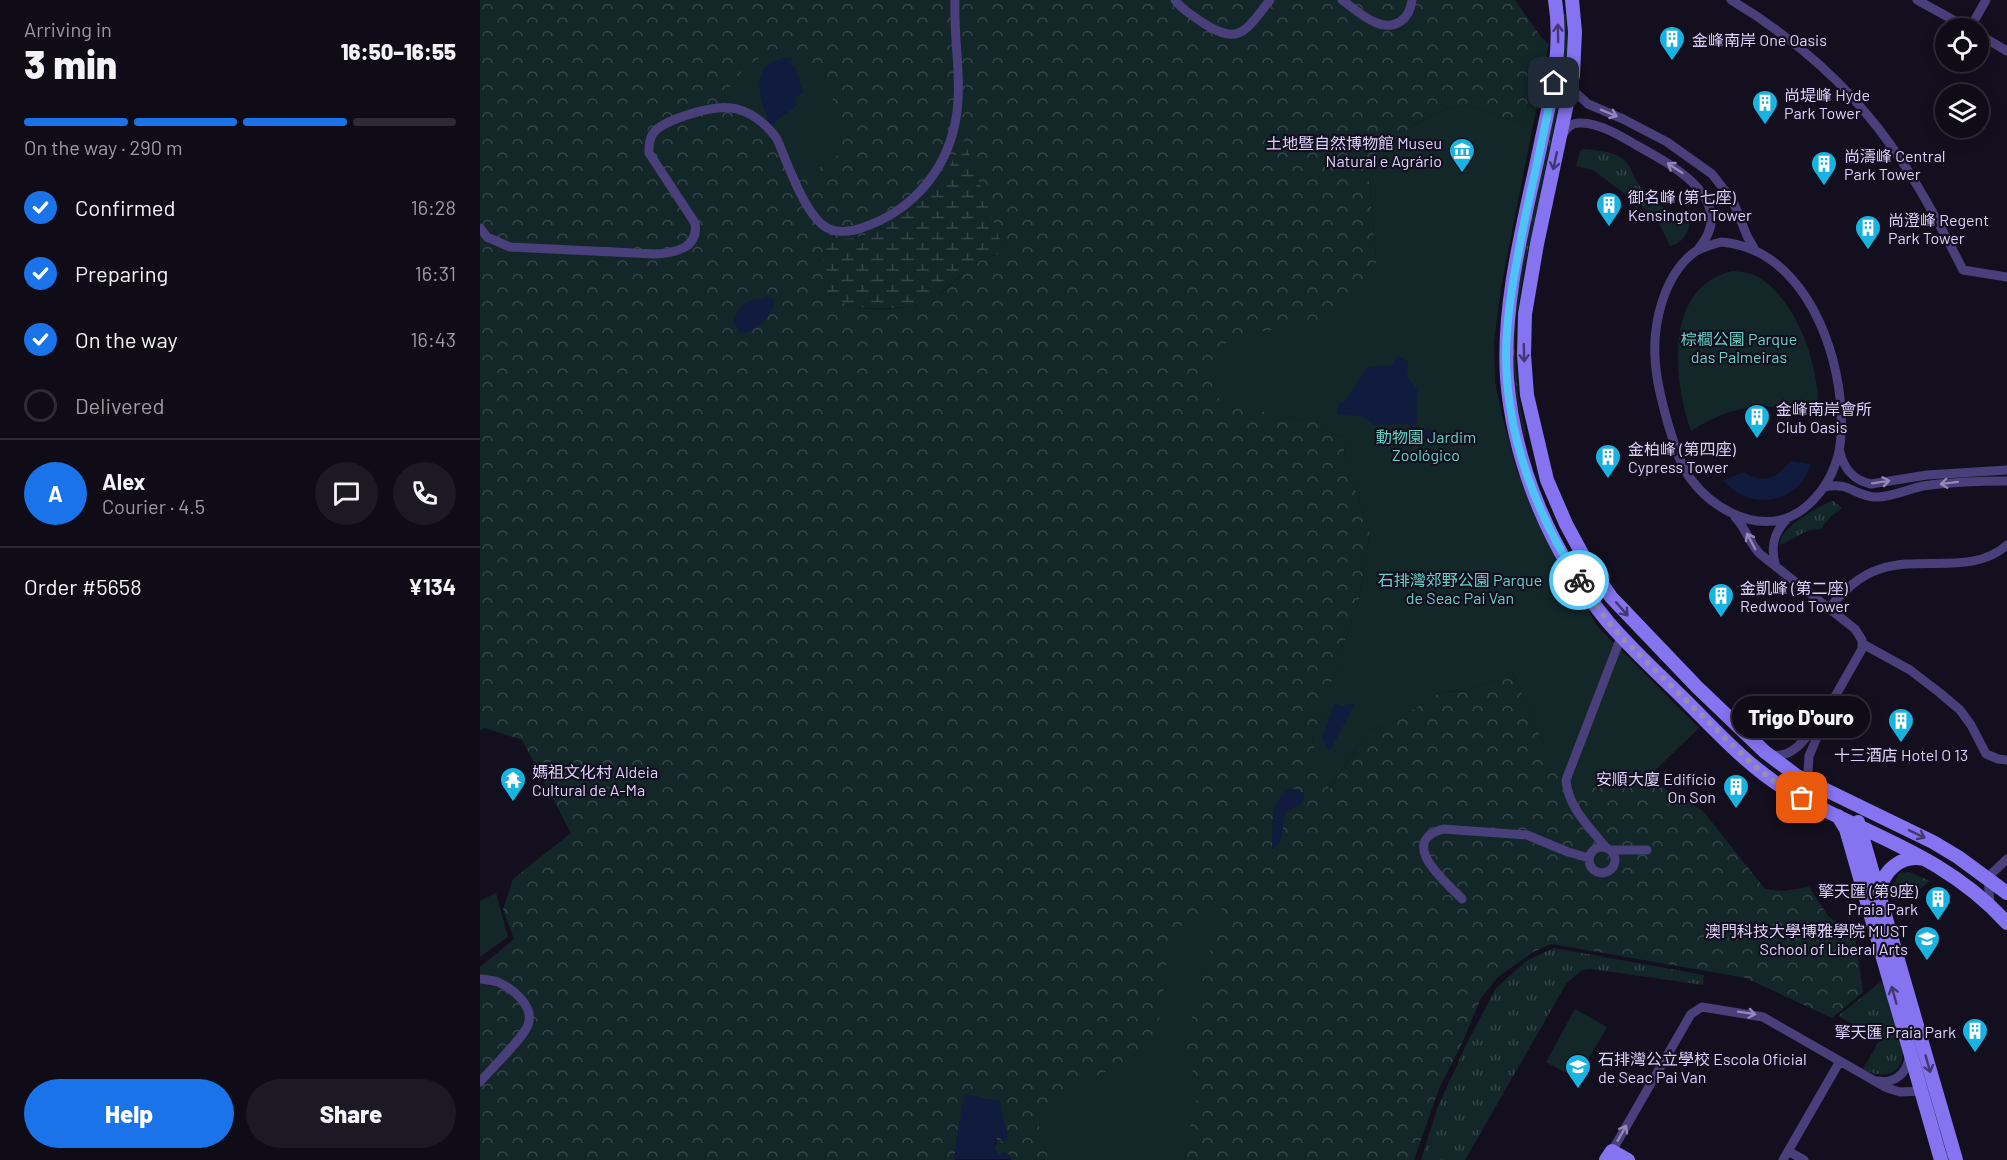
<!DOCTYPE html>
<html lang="en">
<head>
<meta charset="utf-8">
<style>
	body { margin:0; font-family:Barlow,"Noto Sans SC",sans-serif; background:#1d1924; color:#f1f3f6; height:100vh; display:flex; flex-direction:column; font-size:22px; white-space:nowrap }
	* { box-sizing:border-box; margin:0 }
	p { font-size:20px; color:#9b9ba1 }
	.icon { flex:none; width:33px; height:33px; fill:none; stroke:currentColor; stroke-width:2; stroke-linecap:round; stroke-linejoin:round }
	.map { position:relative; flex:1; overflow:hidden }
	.sheet { display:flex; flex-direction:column; background:#0f0b17; width:480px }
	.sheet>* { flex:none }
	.fabs { position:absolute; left:1455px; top:18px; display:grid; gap:12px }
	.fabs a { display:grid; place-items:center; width:54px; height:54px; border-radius:50%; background:#0f0b17; box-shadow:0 3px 15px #0003,0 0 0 2px #2f2b36; font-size:30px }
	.pin { position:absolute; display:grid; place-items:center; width:51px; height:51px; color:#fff; margin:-26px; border-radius:12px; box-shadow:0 3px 9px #0006 }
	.courier { position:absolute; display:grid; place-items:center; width:60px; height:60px; margin:-30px; border:4px solid #4fc3f7; border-radius:50%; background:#fff; color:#222; box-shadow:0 2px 8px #0007 }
	.bubble { position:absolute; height:42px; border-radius:21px; background:#0f0b17; box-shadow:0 3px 15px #0003,0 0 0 2px #2f2b36; font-size:20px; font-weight:800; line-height:42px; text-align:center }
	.headline em { font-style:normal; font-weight:800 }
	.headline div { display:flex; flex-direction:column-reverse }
	.headline { display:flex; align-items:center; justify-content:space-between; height:102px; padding:0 24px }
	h1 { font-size:39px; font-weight:800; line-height:45px }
	.bar { display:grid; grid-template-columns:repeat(4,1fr); gap:9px 6px; align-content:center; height:72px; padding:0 24px }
	.bar i { height:8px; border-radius:4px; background:#2f2b36 }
	.bar .selected { background:#1a73e8 }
	.bar p { grid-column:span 4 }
	.line { display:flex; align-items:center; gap:15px; padding:0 24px; border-top:2px solid #2f2b36 }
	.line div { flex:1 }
	.round { display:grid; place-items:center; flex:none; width:63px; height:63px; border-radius:32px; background:#1d1924 }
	ol { padding:0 24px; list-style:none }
	li { display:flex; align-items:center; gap:18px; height:66px }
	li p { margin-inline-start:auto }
	li .icon { padding:6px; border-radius:50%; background:#1a73e8; color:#fff; stroke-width:4 }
	li:last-child { color:#9b9ba1 }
	li i { width:33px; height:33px; border:3px solid #2f2b36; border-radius:50% }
	.cta { display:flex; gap:12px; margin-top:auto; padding:12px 24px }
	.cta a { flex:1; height:69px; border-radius:36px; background:#1a73e8; color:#fff; font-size:24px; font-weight:800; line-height:69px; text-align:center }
	.cta a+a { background:#1d1924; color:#f1f3f6 }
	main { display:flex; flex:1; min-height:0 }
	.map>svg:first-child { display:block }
	.grass { fill:url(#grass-tufts) }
	.forest { fill:url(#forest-crowns); fill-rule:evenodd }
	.wetland { fill:url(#wetland-marsh) }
	.green { fill:#132729 }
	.water { fill:#101b3d }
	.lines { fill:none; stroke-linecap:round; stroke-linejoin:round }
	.street { stroke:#493f7a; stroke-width:9 }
	.secondary { stroke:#8673f0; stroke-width:14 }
	.oneway { stroke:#423773 }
	.oneway2 { stroke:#9288ba }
	.done { stroke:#968ead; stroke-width:6; stroke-dasharray:0 10.8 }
	.route { stroke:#4fc3f7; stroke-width:8 }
	.labels { text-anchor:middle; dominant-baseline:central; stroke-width:4.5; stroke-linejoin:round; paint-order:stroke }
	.poi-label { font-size:16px; fill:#dcd2fa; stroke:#140f1f; text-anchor:start }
	.park-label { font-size:16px; fill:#66d2c5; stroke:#140f1f }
</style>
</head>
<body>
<main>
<section class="sheet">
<div class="headline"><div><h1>3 min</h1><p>Arriving in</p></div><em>16:50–16:55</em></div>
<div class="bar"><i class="selected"></i><i class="selected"></i><i class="selected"></i><i></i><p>On the way · 290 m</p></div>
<ol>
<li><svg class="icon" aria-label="check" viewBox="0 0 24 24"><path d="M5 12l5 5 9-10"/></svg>Confirmed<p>16:28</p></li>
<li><svg class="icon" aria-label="check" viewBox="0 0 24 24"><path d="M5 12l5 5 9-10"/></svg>Preparing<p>16:31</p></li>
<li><svg class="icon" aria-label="check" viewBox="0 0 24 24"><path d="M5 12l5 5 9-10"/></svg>On the way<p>16:43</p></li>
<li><i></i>Delivered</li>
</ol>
<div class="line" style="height:108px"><b class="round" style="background:#1a73e8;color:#fff">A</b><div><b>Alex</b><p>Courier · 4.5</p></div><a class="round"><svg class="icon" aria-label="chat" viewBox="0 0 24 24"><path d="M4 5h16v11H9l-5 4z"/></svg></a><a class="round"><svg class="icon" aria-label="phone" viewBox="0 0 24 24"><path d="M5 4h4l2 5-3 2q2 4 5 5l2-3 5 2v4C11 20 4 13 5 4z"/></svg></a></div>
<div class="line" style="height:78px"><div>Order #5658</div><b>¥134</b></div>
<div class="cta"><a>Help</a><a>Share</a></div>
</section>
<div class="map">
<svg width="1527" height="1160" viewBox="0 0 1527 1160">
	<defs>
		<pattern id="grass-tufts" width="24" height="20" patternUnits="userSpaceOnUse" patternTransform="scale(1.5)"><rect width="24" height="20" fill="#132729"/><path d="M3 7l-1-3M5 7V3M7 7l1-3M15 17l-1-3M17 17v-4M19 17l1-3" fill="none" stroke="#354549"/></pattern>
		<pattern id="forest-crowns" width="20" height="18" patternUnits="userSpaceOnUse" patternTransform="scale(1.5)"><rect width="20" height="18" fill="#132729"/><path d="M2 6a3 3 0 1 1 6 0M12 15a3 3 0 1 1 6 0" fill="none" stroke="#354549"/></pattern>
		<pattern id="wetland-marsh" width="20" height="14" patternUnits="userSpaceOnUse" patternTransform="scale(1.5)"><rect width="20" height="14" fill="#132729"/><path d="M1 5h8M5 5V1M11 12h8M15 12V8" fill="none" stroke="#354549"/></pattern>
	</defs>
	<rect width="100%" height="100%" fill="#140f1f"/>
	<path class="grass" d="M1086 14 1087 49 1084 79 1044 269 1036 318 1035 348 1038 396 1046 436 1044 437 1036 394 1032 343 1035 309 1053 207 1081 82 1085 43 1083 15Z
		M1103 149C1113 150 1130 151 1140 157 1149 162 1152 172 1156 180 1166 198 1189 215 1209 217 1211 229 1203 244 1190 246L1176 217 1113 170 1096 166 1100 151Z
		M1353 501 1362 508 1350 517 1341 529 1329 530 1300 545C1300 544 1301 536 1302 536 1308 525 1341 504 1353 501Z
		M1429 872 1450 881 1435 893 1428 885 1413 894V886L1419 873Z
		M1074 948 1224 975 1223 985 1112 969 1102 970 1086 984 985 1160H941L957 1109 985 1047 1016 988 1046 961Z
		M1402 981 1422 1042C1427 1072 1408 1082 1383 1069L1400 1040 1358 1016Z"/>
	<path class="forest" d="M0 0H1035L1062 38 1069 44 1061 38 1044 125 989 105 964 109 930 127 889 178 897 270 801 417 843 422 844 430 866 439 864 452 890 533 879 599 832 741 850 789 887 731 908 725 961 692 988 691 1033 672 1063 742 1085 783 1136 772 1167 778 1223 811 1285 889 1303 891 1329 887 1348 916 1375 936 1383 992 1352 1018 1266 978 1072 944 1053 952 1018 977 1001 998 980 1048 960 1086 934 1160H532L519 1155 514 1149 517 1142 516 1137 528 1139 485 1094 474 1159 476 1160H0V967L34 939 23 910 33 879 91 833 42 740 5 728 0 730ZM484 141 525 254C486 257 484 280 455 297 431 310 390 314 364 303 357 300 352 292 347 287L344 233C351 236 357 240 366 239 392 238 434 212 451 192 464 177 474 159 484 141ZM810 789 818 790 824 794C824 807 815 806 806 811L792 849 795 806Z"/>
	<path class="wetland" d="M484 140 525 254C493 254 480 280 457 296 435 311 358 318 347 287 341 271 344 249 344 232 351 236 357 240 366 239 392 238 434 211 451 192 464 177 474 158 484 140Z"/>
	<path class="green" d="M1061 38 1069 44 1021 288 1014 342 1015 382 1022 415 1037 471 1063 532 1118 627 1219 728 1167 778 1133 772 1085 784 1063 742 1033 672 988 691 961 692 908 725 887 731 849 790 832 741 879 599 890 533 864 452 866 439 844 430 843 422 801 417 729 395 748 336 836 324 897 270 889 178 930 127 964 109 989 105 1044 125Z
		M311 47 325 55 356 104 363 151 321 181 303 142 266 108 243 96 263 70 288 51Z
		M1253 271C1262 272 1272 273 1280 278 1319 303 1341 371 1338 415 1291 401 1254 403 1211 431 1193 380 1183 286 1253 271Z
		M16 893 28 937 0 957V901Z
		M743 904 706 1039C703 1059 714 1070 720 1088L707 1138 696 1160H569L560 1134 559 1125 567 1107 581 1094 623 1073 660 1051 665 1045 672 1036 681 1014 688 947 704 922Z
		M1095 1009 1127 1027 1097 1079 1066 1062Z"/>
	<path class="water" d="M303 58H313L310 64 315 67 323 93 315 97 317 105 290 126C282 103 266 66 303 58Z
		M288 296 293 299 295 302C290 316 276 335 260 332L253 321C256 315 262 303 269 301 276 298 278 302 288 296Z
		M919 356 928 362 927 377 937 389V420L934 424 940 434 944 433 948 428C953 432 955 435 956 442L945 437 937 438 927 424 894 425 884 417 857 414 858 404 864 403 886 368C894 365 903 367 912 366L915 358Z
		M1311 461 1331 464C1328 470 1326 477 1322 482 1301 506 1263 506 1243 480L1264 472C1285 485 1295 478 1311 461Z
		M855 703 862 706 872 703 874 705 850 751 842 739Z
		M810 789 818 790 824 794C824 808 814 806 806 811 801 823 806 843 792 849 793 830 789 799 810 789Z
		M484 1094 520 1101 528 1139 522 1142 520 1138 517 1137 514 1149 519 1155 525 1152 530 1155 532 1159H474Z"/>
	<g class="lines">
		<path class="street" d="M695 0C701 9 711 14 720 21 759 47 765 32 790 0
			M862 0C878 11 901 35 921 21 928 16 931 8 932 0
			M1251 0C1298 28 1349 68 1384 111 1425 158 1455 215 1483 270L1527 277
			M1437 0 1488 28
			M1490 28 1506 0
			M1498 34 1527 51
			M1094 83 1095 92 1108 104 1143 119 1187 142 1232 174 1253 201 1267 236 1275 250
			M1083 134C1087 127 1092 122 1101 123 1119 123 1141 136 1156 145 1192 165 1259 200 1219 248
			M0 228 7 237 30 247 174 254C194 253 219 249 215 223L169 153C169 145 169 138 175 131 187 119 233 105 251 108 269 110 287 124 297 139 307 162 324 212 344 226 355 234 372 232 384 227 428 212 461 177 473 132 485 89 473 44 475 0
			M1241 242C1316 248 1353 332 1360 398 1362 420 1363 444 1355 465 1347 488 1327 512 1304 519 1269 529 1231 507 1210 478 1199 463 1194 442 1188 424 1182 402 1176 380 1175 357 1173 323 1184 277 1212 254 1220 247 1231 245 1241 242Z
			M1360 452C1364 469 1373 480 1391 484L1447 475 1527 470
			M1344 487C1371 481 1374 497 1397 497 1412 497 1428 489 1443 486 1471 482 1499 481 1527 481
			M1255 517C1266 528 1269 543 1280 554L1375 629 1382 640V649L1353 700 1329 756 1328 772 1334 783
			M1296 567C1290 548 1293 533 1307 519
			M1349 608C1364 591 1378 576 1400 569 1442 555 1492 576 1527 545
			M1383 644 1430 670 1460 693 1480 710 1491 725 1506 754 1518 759 1527 760
			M1292 755C1317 759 1331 730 1345 712
			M1109 860a13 13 0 1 1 26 0a13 13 0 1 1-26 0Z
			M1126 848C1110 827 1088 808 1086 780L1141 637
			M1130 850H1167
			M982 899C967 883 916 842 963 829L1047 835 1088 852 1109 858
			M1510 904 1508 877 1527 859
			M0 979C6 980 13 980 18 982 33 989 55 1006 48 1025 44 1037 10 1070 0 1082
			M1397 1081C1414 1084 1427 1074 1429 1057
			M1132 1151 1211 1014 1222 1007 1283 1017 1407 1088 1420 1092 1444 1091
			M1308 1151 1324 1160
			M1303 1160 1360 1061"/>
		<path class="secondary" d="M1075 0C1083 47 1072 92 1062 138 1046 216 1022 298 1027 378 1034 466 1072 554 1128 622 1153 651 1182 677 1210 705 1240 735 1272 770 1310 792 1388 836 1464 854 1527 923
			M1092 0 1095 32 1093 75 1057 244 1045 314 1044 355 1047 395 1067 480 1086 524 1106 561 1131 597 1217 687 1285 752 1317 776 1453 842 1478 857 1527 893
			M1358 816 1366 829 1461 1160
			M1378 822 1476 1160
			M1400 894C1401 871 1422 854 1444 859
			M1126 1160 1132 1151 1148 1160"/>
	</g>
	<defs><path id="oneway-shaft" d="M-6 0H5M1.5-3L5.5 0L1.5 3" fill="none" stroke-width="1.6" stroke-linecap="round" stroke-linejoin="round" transform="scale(1.5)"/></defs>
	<g class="oneway">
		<use href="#oneway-shaft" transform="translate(1078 33) rotate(-91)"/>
		<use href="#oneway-shaft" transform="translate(1075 161) rotate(102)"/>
		<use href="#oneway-shaft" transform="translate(1044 353) rotate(89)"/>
		<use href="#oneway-shaft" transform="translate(1142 609) rotate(49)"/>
		<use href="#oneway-shaft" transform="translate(1437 834) rotate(26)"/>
		<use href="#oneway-shaft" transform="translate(1414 995) rotate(-106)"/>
		<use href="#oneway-shaft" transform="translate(1448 1064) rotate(74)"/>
	</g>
	<g class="oneway2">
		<use href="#oneway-shaft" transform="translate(1129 113) rotate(22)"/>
		<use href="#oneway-shaft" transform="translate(1195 168) rotate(-147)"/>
		<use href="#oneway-shaft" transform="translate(1401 482) rotate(-9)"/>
		<use href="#oneway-shaft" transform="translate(1469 483) rotate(173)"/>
		<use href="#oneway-shaft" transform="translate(1271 541) rotate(-118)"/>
		<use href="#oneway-shaft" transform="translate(1267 1013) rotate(9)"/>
		<use href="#oneway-shaft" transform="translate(1142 1133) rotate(-60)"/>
	</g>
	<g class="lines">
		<path class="done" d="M1099 580 1126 619 1141 637 1272 764 1296 783 1322 798"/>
		<path class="route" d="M1074 83C1065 126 1056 169 1046 213 1037 259 1027 305 1026 353 1026 434 1055 513 1099 580"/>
	</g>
	<defs>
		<symbol id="building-pin" viewBox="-11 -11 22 30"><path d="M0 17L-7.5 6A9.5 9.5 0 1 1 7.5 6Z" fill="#18b3e1" stroke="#140f1f"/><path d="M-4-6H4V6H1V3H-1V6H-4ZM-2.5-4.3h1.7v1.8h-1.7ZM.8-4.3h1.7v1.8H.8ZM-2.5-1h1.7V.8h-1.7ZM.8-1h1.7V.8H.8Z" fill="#fff"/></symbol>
		<symbol id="museum-pin" viewBox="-11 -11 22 30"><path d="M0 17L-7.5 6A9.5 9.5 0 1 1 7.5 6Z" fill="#18b3e1" stroke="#140f1f"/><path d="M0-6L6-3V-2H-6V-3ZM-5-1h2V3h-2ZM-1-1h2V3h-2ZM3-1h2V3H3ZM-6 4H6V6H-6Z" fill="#fff"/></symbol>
		<symbol id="temple-pin" viewBox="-11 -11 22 30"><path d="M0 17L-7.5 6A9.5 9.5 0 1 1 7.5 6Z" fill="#18b3e1" stroke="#140f1f"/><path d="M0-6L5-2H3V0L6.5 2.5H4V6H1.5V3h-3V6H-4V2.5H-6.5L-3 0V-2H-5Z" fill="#fff"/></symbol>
		<symbol id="university-pin" viewBox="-11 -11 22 30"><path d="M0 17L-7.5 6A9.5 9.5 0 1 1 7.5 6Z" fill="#18b3e1" stroke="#140f1f"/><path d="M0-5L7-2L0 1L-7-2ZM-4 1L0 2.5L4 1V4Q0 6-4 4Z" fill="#fff"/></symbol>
		<symbol id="school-pin" viewBox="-11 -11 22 30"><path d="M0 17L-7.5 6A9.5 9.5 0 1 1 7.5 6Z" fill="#18b3e1" stroke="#140f1f"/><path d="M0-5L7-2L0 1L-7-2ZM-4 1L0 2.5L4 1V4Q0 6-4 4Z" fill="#fff"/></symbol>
	</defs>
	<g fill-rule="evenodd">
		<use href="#building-pin" x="1177" y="24" width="30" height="40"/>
		<use href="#building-pin" x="1270" y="88" width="30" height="40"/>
		<use href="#museum-pin" x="967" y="136" width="30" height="40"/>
		<use href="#building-pin" x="1329" y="149" width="30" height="40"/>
		<use href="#building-pin" x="1114" y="190" width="30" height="40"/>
		<use href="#building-pin" x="1373" y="213" width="30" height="40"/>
		<use href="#building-pin" x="1262" y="402" width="30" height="40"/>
		<use href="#building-pin" x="1113" y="442" width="30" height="40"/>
		<use href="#building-pin" x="1226" y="581" width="30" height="40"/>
		<use href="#building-pin" x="1406" y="706" width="30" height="40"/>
		<use href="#temple-pin" x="18" y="765" width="30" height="40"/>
		<use href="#building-pin" x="1241" y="772" width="30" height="40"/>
		<use href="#building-pin" x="1443" y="884" width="30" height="40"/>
		<use href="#university-pin" x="1432" y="924" width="30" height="40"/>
		<use href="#building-pin" x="1480" y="1016" width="30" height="40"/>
		<use href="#school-pin" x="1083" y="1052" width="30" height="40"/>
	</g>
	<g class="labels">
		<g class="poi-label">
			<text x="1212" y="39">金峰南岸 One Oasis</text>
			<text x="1304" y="94">尚堤峰 Hyde<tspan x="1304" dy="18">Park Tower</tspan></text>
			<text x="962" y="142" text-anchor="end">土地暨自然博物館 Museu<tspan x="962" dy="18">Natural e Agrário</tspan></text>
			<text x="1364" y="155">尚濤峰 Central<tspan x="1364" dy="18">Park Tower</tspan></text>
			<text x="1148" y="196">御名峰 (第七座)<tspan x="1148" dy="18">Kensington Tower</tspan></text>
			<text x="1408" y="219">尚澄峰 Regent<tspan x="1408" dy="18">Park Tower</tspan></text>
			<text x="1296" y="408">金峰南岸會所<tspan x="1296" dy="18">Club Oasis</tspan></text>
			<text x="1148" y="448">金柏峰 (第四座)<tspan x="1148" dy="18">Cypress Tower</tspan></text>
			<text x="1260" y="587">金凱峰 (第二座)<tspan x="1260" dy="18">Redwood Tower</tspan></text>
			<text x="1421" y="754" text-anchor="middle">十三酒店 Hotel O 13</text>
			<text x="52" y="771">媽祖文化村 Aldeia<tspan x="52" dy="18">Cultural de A-Ma</tspan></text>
			<text x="1236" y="778" text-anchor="end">安順大廈 Edifício<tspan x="1236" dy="18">On Son</tspan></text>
			<text x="1438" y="890" text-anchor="end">擎天匯 (第9座)<tspan x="1438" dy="18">Praia Park</tspan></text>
			<text x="1428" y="930" text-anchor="end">澳門科技大學博雅學院 MUST<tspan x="1428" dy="18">School of Liberal Arts</tspan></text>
			<text x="1476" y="1031" text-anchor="end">擎天匯 Praia Park</text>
			<text x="1118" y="1058">石排灣公立學校 Escola Oficial<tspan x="1118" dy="18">de Seac Pai Van</tspan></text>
		</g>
		<g class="park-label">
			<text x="1259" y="338">棕櫚公園 Parque<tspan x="1259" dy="18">das Palmeiras</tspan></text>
			<text x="946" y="436">動物園 Jardim<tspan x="946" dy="18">Zoológico</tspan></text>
			<text x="980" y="579">石排灣郊野公園 Parque<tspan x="980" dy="18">de Seac Pai Van</tspan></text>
		</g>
	</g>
</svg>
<div class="fabs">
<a><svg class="icon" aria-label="locate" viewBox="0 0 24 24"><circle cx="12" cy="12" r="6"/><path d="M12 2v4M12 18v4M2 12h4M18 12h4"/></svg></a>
<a><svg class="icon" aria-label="layers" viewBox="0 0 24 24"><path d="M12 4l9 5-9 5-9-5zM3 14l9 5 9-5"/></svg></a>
</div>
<div class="pin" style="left:1322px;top:798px;background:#ea580c"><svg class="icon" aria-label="bag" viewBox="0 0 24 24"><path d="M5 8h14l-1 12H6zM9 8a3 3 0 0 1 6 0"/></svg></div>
<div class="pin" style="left:1074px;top:83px;background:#1f2937"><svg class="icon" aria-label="home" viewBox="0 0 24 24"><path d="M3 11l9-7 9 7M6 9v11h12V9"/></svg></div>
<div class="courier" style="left:1099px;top:580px"><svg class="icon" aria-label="bike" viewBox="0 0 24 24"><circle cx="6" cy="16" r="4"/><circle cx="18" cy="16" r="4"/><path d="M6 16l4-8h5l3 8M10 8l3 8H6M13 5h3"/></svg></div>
<div class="bubble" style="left:1252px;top:696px;width:138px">Trigo D'ouro</div>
</div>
</main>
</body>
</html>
